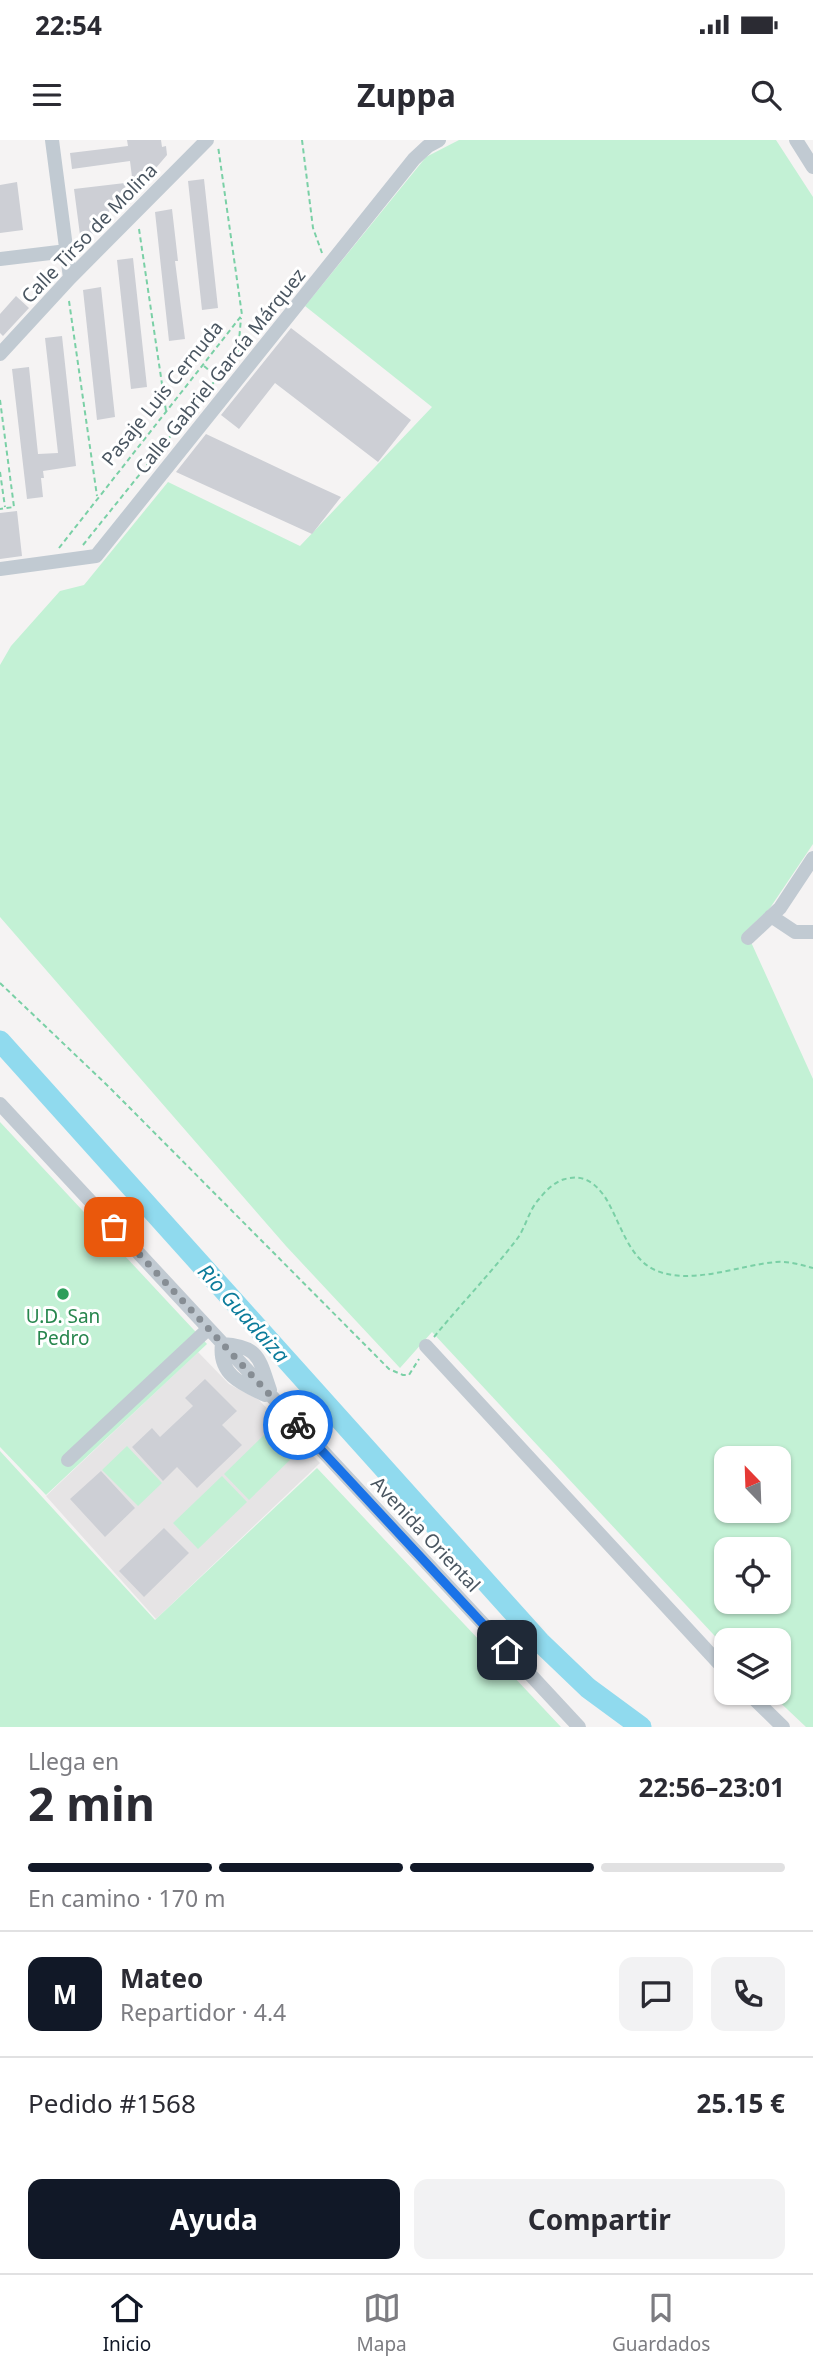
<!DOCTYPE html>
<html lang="es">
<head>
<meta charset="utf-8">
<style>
	body { margin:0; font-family:"Noto Sans",sans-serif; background:#f2f2f3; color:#2b2b33; height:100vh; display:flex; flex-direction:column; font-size:26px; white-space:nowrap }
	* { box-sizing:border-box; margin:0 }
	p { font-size:23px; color:#7c7c81 }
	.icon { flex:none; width:38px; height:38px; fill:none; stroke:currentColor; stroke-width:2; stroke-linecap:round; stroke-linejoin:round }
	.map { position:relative; height:1587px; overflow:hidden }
	.details { display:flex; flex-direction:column; background:#fff; flex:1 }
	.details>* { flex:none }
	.needle { width:46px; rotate:337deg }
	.controls { position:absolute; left:714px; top:1306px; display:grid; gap:14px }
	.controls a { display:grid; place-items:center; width:77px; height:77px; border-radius:14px; background:#fff; box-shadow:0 2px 5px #0004; font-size:35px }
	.pin { position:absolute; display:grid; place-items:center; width:60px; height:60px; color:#fff; margin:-30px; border-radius:14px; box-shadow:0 4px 10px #0006 }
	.courier { position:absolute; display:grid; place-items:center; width:70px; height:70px; margin:-35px; border:5px solid #1a73e8; border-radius:50%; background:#fff; color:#222; box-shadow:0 2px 9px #0007 }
	.summary em { font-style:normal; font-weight:700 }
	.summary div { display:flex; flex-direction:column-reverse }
	.summary { display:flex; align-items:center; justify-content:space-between; height:119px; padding:0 28px }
	h1 { font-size:46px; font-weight:700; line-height:52px }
	.bar { display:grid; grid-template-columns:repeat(4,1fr); gap:10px 7px; align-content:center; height:84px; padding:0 28px }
	.bar i { height:9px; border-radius:5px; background:#e1e1e2 }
	.bar .on { background:#111827 }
	.bar p { grid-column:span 4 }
	.line { display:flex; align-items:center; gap:18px; padding:0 28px; border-top:2px solid #e1e1e2 }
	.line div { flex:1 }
	.round { display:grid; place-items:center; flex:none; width:74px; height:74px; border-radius:14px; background:#f2f2f3 }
	.cta { display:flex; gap:14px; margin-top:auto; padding:14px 28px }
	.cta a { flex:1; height:80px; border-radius:14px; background:#111827; color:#fff; font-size:28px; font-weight:700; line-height:80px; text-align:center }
	.cta a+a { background:#f2f2f3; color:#2b2b33 }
	.status { display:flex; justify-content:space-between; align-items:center; height:49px; padding:0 35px; background:#fff; direction:ltr }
	.status svg { height:19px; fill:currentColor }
	header { display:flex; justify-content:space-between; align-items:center; height:91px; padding:0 28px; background:#fff; font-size:32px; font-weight:700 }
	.dock { display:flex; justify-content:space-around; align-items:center; height:98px; border-top:2px solid #e1e1e2; background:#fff; font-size:19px; color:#7c7c81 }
	.dock a { display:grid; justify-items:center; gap:4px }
	.dock .on { color:#111827 }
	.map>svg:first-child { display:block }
	.education { fill:#e6e4e5 }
	.green { fill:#c3f1d5; fill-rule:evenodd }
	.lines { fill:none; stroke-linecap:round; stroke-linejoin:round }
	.river { stroke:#90daee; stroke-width:21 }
	.building { fill:#cdcfd5 }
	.path { stroke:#7ad0a6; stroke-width:2; stroke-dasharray:5 3.5; stroke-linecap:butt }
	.minor { stroke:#c1cad2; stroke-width:14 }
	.done { stroke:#868d94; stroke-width:7; stroke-dasharray:0 12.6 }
	.route { stroke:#1a73e8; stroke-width:9 }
	.leisure-dot { fill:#2e9e5b; stroke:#fff; stroke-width:2.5 }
	.labels { text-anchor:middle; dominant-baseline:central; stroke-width:6; stroke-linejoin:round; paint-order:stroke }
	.street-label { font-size:19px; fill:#4a5661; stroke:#fff }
	.leisure-label { font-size:19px; fill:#27864d; stroke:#fff }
	.water-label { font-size:21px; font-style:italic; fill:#0c7c9b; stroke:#fff }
</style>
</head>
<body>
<div class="status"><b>22:54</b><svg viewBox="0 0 49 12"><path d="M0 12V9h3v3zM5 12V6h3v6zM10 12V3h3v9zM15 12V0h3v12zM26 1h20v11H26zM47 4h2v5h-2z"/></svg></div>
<header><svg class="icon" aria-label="menu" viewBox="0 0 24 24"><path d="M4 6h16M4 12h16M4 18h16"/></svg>Zuppa<svg class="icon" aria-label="search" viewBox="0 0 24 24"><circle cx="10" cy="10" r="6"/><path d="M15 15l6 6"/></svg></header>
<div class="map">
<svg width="813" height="1587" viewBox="0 0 813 1587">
	<rect width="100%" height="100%" fill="#f5f3f3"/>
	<path class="education" d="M198 1212 229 1244 259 1260 320 1323 156 1479 46 1356Z"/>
	<path class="green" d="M459 0H776L813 57V704L770 768 746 791 813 939V1587H806L769 1552H779V1500H726V1508L432 1192 400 1228 286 1106 0 777V525L11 506 60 451 84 445 168 342 300 406 432 267 305 166 426 17ZM726 1318H779V1370H726ZM726 1409H779V1461H726Z
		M0 982 207 1204 46 1355 0 1307Z
		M268 1291 293 1317 249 1360 224 1334Z
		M127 1306 162 1343 138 1366 102 1330Z
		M0 1311 155 1480 317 1328 561 1587H0Z
		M222 1336 247 1362 198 1409 173 1383Z"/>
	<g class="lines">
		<path class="river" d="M0 901 540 1502 588 1548 641 1587"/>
	</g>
	<path class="building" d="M127 0H161L162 7 166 6 167 15 144 42 132 37 130 21 72 29 70 13 128 6Z
		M204 39 218 168 202 170 188 41Z
		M17 42 23 90 0 93V45Z
		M125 43 127 59 113 60 102 92 80 95 74 49Z
		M172 69 178 121H175L185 199 169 201 155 72Z
		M133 118 147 247 131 249 117 120Z
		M101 147 115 277 97 280 83 150Z
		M16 156 29 168 3 196 0 193V174Z
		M291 188 411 280 378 322 275 243 239 289 221 275Z
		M62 196 76 326 43 331 44 338H41L43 357 27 359 12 229 29 227 38 314 58 313 45 198Z
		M206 294 293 335 341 357 312 394 176 332Z
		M17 371 22 416 0 419V373Z
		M205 1239 237 1271 222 1285 242 1305 197 1348 177 1327 163 1341 132 1307 152 1288 160 1297 193 1266 185 1258Z
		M101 1331 135 1368 105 1397 70 1359Z
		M164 1388 189 1413 144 1457 119 1431Z"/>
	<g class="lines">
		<path class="path" d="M302 0 313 88 322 113
			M139 89 166 271
			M69 161 97 356
			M204 226 216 236
			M0 260 14 367 0 369
			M0 332 5 367
			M83 405 238 212 241 178
			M59 408 242 175 218 6
			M0 843 109 947 389 1229 403 1235H409L419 1219
			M434 1197C461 1164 491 1133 517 1099 526 1087 529 1069 540 1058 546 1050 556 1041 565 1039 584 1034 595 1043 605 1057 620 1081 628 1118 655 1130 690 1146 740 1125 776 1122 789 1121 801 1125 813 1128"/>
		<path class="minor" d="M52 0 70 138
			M796 0 813 27
			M0 119 67 111
			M0 214 70 138 207 0
			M0 429 96 416 414 19 428 6 439 0
			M771 776 795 792H813
			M748 798 780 768 813 718
			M0 964 579 1587
			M222 1204C259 1206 259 1218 270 1250
			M222 1204C218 1234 241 1244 265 1255
			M426 1206 726 1531
			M68 1320 208 1189
			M747 1552 783 1587"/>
	</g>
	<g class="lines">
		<path class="done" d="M114 1087 298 1285"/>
		<path class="route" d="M298 1285 507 1510"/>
	</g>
	<circle class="leisure-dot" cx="63" cy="1154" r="7"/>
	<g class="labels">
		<g class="street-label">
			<text transform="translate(89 93) rotate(-46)">Calle Tirso de Molina</text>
			<text transform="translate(220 231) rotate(-51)">Calle Gabriel García Márquez</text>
			<text transform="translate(162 253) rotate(-51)">Pasaje Luis Cernuda</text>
			<text transform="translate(426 1394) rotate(47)">Avenida Oriental</text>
		</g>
		<g class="leisure-label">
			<text x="63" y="1176">U.D. San<tspan x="63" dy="22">Pedro</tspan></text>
		</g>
		<g class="water-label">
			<text transform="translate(244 1173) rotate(48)">Rio Guadaiza</text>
		</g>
	</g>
</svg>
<div class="controls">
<a><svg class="needle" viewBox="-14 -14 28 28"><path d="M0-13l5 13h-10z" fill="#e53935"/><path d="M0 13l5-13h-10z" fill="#7c7c81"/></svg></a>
<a><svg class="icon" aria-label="locate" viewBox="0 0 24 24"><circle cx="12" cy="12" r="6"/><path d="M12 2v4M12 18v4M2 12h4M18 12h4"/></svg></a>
<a><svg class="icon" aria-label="layers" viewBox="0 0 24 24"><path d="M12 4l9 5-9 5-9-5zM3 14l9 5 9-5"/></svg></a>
</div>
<div class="pin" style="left:114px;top:1087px;background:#ea580c"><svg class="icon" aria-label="bag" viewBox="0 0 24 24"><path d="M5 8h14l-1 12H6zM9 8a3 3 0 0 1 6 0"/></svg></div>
<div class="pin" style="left:507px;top:1510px;background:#1f2937"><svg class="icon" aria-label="home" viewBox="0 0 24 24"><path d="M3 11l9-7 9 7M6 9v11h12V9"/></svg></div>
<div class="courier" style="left:298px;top:1285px"><svg class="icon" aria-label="bike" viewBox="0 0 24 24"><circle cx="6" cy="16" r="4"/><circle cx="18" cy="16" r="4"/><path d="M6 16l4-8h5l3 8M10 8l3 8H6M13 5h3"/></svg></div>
</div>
<section class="details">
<div class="summary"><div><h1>2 min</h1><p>Llega en</p></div><em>22:56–23:01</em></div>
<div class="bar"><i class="on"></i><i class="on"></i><i class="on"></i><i></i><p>En camino · 170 m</p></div>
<div class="line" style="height:126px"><b class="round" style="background:#111827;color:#fff">M</b><div><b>Mateo</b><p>Repartidor · 4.4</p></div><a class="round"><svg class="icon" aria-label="chat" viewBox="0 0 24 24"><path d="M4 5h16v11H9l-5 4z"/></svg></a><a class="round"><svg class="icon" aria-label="phone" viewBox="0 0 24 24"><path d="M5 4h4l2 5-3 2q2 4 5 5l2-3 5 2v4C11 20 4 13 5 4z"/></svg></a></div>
<div class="line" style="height:91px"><div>Pedido #1568</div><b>25.15 €</b></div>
<div class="cta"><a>Ayuda</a><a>Compartir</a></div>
</section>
<nav class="dock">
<a class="on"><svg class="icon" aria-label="home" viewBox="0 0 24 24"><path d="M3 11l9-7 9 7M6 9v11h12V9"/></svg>Inicio</a>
<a><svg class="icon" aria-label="map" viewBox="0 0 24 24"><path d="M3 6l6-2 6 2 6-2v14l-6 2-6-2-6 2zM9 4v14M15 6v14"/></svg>Mapa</a>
<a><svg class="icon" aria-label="saved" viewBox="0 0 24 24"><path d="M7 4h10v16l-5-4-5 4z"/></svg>Guardados</a>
</nav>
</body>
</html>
